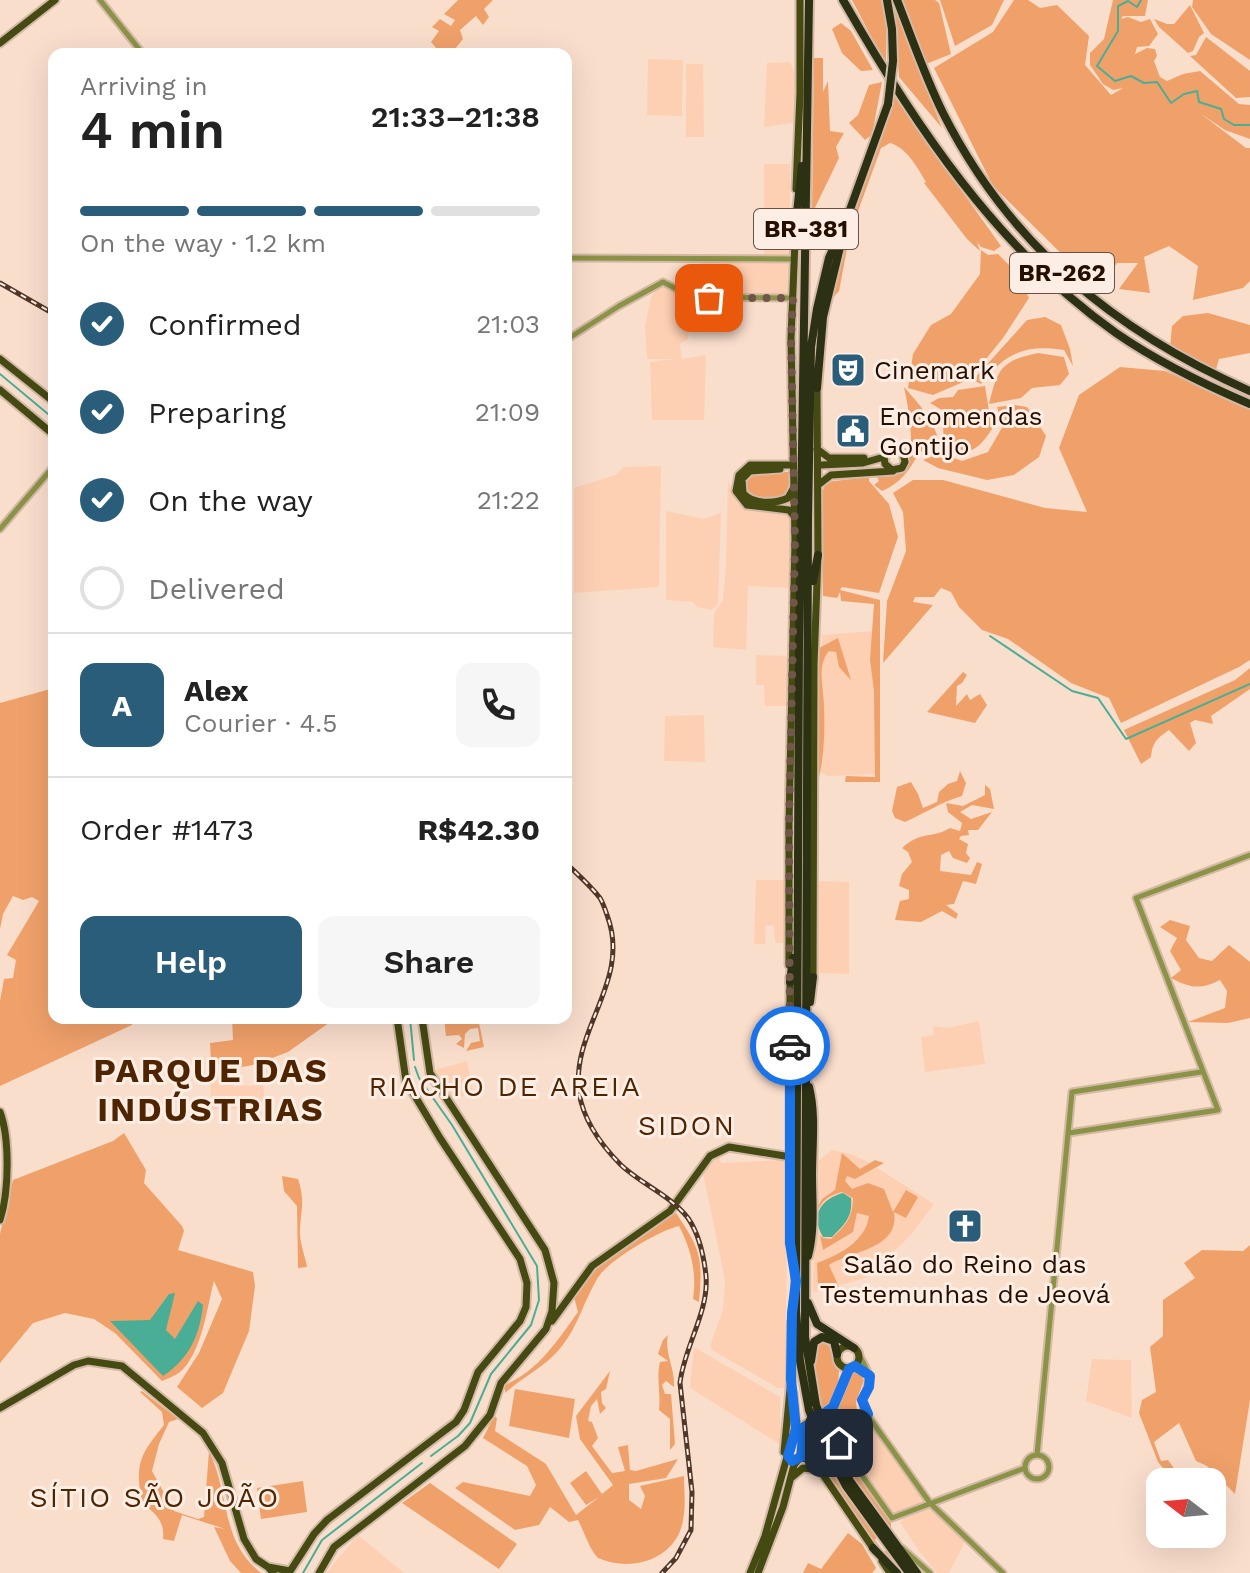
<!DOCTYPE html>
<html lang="en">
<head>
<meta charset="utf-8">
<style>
	body { margin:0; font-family:"Work Sans",sans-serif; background:#f6f6f6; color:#222; height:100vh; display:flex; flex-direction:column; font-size:30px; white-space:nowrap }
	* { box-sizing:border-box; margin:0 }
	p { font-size:26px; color:#767676 }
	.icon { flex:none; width:44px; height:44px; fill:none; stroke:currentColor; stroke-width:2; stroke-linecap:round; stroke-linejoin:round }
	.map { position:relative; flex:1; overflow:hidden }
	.details { position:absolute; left:48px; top:48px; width:524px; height:976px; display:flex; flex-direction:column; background:#fff; border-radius:16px; box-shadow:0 8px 32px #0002 }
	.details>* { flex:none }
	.needle { width:52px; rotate:286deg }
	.buttons { position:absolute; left:1146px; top:1468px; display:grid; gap:16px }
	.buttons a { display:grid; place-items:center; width:80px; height:80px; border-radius:16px; background:#fff; box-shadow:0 8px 32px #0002; font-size:40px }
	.pin { position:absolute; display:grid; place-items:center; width:68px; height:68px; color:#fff; margin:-34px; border-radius:16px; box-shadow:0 4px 12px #0006 }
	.courier { position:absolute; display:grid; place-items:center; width:80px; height:80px; margin:-40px; border:6px solid #1a73e8; border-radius:50%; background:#fff; color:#222; box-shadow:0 2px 10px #0007 }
	.overview em { font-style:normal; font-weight:600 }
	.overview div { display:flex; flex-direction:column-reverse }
	.overview { display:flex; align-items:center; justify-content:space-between; height:136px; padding:0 32px }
	h1 { font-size:52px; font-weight:600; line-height:60px }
	.bar { display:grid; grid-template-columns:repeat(4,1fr); gap:12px 8px; align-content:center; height:96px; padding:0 32px }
	.bar i { height:10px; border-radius:6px; background:#e0e0e0 }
	.bar .current { background:#295d79 }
	.bar p { grid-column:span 4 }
	.line { display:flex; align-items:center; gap:20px; padding:0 32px; border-top:2px solid #e0e0e0 }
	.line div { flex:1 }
	.round { display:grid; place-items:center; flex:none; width:84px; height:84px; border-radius:16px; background:#f6f6f6 }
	ol { padding:0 32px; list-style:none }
	li { display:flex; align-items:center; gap:24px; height:88px }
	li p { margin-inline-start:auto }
	li .icon { padding:8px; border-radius:50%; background:#295d79; color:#fff; stroke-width:4 }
	li:last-child { color:#767676 }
	li i { width:44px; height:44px; border:4px solid #e0e0e0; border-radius:50% }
	.primary-button { display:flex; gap:16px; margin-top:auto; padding:16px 32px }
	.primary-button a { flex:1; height:92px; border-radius:16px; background:#295d79; color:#fff; font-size:32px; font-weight:600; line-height:92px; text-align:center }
	.primary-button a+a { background:#f6f6f6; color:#222 }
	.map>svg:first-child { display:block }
	.built { fill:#fed0b3 }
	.green { fill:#f0a16a }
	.water { fill:#4aae96 }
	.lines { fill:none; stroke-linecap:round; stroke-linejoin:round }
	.stream { stroke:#4aae96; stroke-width:2 }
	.minor-casing { stroke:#d4b9a7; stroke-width:9 }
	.major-casing { stroke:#d4b9a7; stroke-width:11 }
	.highway-casing { stroke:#d4b9a7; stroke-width:12 }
	.minor { stroke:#8b9346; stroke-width:5 }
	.major { stroke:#454a12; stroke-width:7 }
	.highway { stroke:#2d3114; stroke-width:8 }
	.rail-casing { stroke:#503727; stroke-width:5 }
	.rail { stroke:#fdeee5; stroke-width:2; stroke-dasharray:6; stroke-linecap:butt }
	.highway-bridge-casing { stroke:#d4b9a7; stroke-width:12; stroke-linecap:butt }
	.highway-bridge { stroke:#2d3114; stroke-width:8 }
	.done { stroke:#715747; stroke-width:8; stroke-dasharray:0 14.4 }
	.route { stroke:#1a73e8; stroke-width:10 }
	.labels { text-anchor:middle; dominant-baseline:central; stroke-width:6; stroke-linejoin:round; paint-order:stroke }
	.shield { fill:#fdeee5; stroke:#675245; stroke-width:2 }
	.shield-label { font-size:24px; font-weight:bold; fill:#270f00 }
	.poi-label { font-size:26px; fill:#270f00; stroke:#fdeee5; text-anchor:start }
	.neighbourhood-label { font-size:28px; letter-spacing:2px; fill:#4f2400; stroke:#fdeee5 }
	.district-label { font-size:34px; font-weight:bold; letter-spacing:2px; fill:#4f2400; stroke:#fdeee5 }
</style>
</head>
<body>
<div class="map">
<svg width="1250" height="1573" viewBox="0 0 1250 1573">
	<rect width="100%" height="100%" fill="#fadecc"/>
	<path class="built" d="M648 59 683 60 682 116 647 115Z
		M790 62 796 76 793 123 764 127 767 63Z
		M686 64H703L704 137H686Z
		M764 164H790V256H764Z
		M700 263H788L787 295 709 294Z
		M659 286 689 297 688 339 680 344 682 359 706 355 704 420H652L650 362 675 359H647L645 326 651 297Z
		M661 466 659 587 574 593V488L615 475 624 467Z
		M728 480 738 504 743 507 790 515 794 527 790 588 748 586 746 650 713 647 714 613 723 600 726 566Z
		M666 511 704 519 721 513 718 604 712 610 697 607 693 602 666 600Z
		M875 631 878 774 827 776 819 771 822 635Z
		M756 655 791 656 789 706H765L764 685H756Z
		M704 715 705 762 664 761 665 716Z
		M756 880H786V943H775L774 926 766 925 765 944H754Z
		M817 881 849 882V974L816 973Z
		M979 1021 985 1064 925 1072 921 1037 934 1035 933 1026 948 1028Z
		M467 1061 473 1093 453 1100 434 1070Z
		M209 1064 232 1068 234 1086 263 1085 266 1108 212 1109Z
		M832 1150 851 1154 866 1161 934 1204 910 1236 865 1278 813 1293 814 1164Z
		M719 1154 721 1163 786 1160 788 1162 785 1388H778L712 1350 710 1346 723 1309 725 1280 703 1173Z
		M694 1347 780 1397 781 1445 690 1388Z
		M1092 1359 1131 1360 1132 1418 1086 1401Z
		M866 1420 928 1504 894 1516 841 1446V1439Z
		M930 1508 966 1540 949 1573H937L919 1551 900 1522 905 1518Z
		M358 1535 404 1573H326Z"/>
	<path class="green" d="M458 0H493L484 9 489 17 483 25 476 16 460 30 463 39 451 54H441L431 42 439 31 432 27 440 19 451 26 455 20 444 14Z
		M852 0H881L886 21V65Z
		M901 0H935L939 3 951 54 926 64Z
		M940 0H1004L992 25 955 46Z
		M1014 0H1028L1040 8 1057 5 1089 36 1085 65 1111 95 1123 88 1113 90 1103 84 1090 65V53L1104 39 1113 0H1148L1145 16H1123L1121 19 1128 17 1141 22 1150 19 1158 34 1149 46 1137 47 1135 54 1147 48 1155 49 1157 56 1154 61 1160 77 1167 81 1183 74 1200 71 1239 104 1250 105V139L1225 130 1201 114 1246 148H1250V281L1243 288 1193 300 1198 266 1169 246 1144 257 1150 293 1119 289 1138 263H1117L1098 290 993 186 934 68 993 32Z
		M1193 0H1250V60L1211 34 1192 7Z
		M894 5 942 128 899 77Z
		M1190 5 1204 33 1199 37 1193 51 1188 53 1159 27 1154 19 1167 24H1174Z
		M841 23 851 31 873 70 861 71 842 53 832 29Z
		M1206 37 1250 71V97L1236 98 1190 56 1196 55Z
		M814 58H823V92L828 81 830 131 844 133 836 147 839 158 812 214Z
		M882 82 872 135 865 140 849 123 858 115 869 85Z
		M892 93 1001 246 994 251 981 247 977 242 980 251 967 239 924 183 926 182C917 167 907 148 890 143L881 148 850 233 839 291 832 299 845 234Z
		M981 250 988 255 998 254 1017 273 1029 298 1003 338 970 379 933 395 908 388 913 354 931 325 951 314 980 274Z
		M1208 313 1250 325V353L1219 359 1216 369 1170 347 1172 326 1183 316Z
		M1045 317 1061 325 1070 349 1073 366 1064 350C1025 344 1005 353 981 384L973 380 1027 320Z
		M1038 353 1064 357 1069 374 1060 385 1032 388 1021 398 989 404C998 368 1001 361 1038 353Z
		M1120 367 1165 371 1250 407V660L1239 667 1121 723 1109 698 1071 683 1008 639 982 630 959 607 951 592 941 588 934 597H915L913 602 933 605 883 663 887 601 906 551 903 512 893 493 913 480H943L1045 508 1087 512 1059 448 1079 395Z
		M985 386 992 429C978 451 968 457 944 445L943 425 948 418 947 413 930 403 939 398 953 397 958 390Z
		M904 387C919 404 934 420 939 442L935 450 919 452C911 469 900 484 882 491L874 485 879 481 877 477 895 476C900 472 906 468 908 461 915 443 908 406 904 387Z
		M1014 405 1027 407 1046 436 1039 457 1014 475 987 480 938 468 923 460 940 453 962 461 988 452 1003 426 997 407Z
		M770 472H792L786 495C773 501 758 500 746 492L745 479 751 474Z
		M869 477V481L889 504 898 537 879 593 842 587 840 590 880 600V782H845L846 776 875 777 874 691 870 660 874 604 841 601 840 592 837 598 823 596 822 493 826 482Z
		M838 638 851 680 839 667 836 652 829 651C816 666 824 689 824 707 825 731 824 755 819 778H817L819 648Z
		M1250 668V689L1211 716 1213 724 1195 720 1190 723 1196 743 1189 751 1169 730C1157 738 1152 743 1151 757L1141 764 1124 730 1235 680Z
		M963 672 967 675 962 683 957 686 956 706 967 694 970 700 980 694 987 705 975 723 927 712Z
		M54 688V1018H132V1025L0 1086V1001L4 979 13 978 16 960 7 955 39 901 32 897 23 900 13 896 3 914 0 929V703Z
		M960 771 966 783 962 796C941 802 925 813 905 822L895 818 892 811 897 787 911 782 918 794 923 808 937 802 939 792 948 784 957 781Z
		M985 785 990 789 994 809 972 805 960 812 971 819 992 812 978 830H968L969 835 961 836 959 839 968 844 966 853 970 858 967 863 953 858 949 851 941 855 940 871 971 875 977 862 982 864 976 884 963 881 954 904 946 905 958 914 956 919 942 911 921 922 895 920 900 901 909 899V890L899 886 902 874 912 862 908 852 902 848C922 830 932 839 950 828L960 831 962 823 948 812 946 803 963 806 985 795Z
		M1170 920 1190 926 1186 940 1199 958 1212 961 1229 945 1250 962V1018L1228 1023 1188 1022 1225 1008 1227 991 1220 980C1200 990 1190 988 1171 978L1181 970 1170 951 1177 938 1160 927Z
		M232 1018H344L333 1020 288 1052 253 1065 236 1068 211 1062 210 1043 233 1040Z
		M444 1018H478L484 1047 466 1051 471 1043 480 1041 478 1028 470 1029 465 1034 464 1048 456 1044 462 1039 459 1035 446 1036Z
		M124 1133 146 1170 144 1183 182 1226 184 1231 178 1250 253 1272 255 1286 249 1331 223 1393 202 1408 177 1387 199 1353 222 1299 214 1281C207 1307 202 1353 180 1372 175 1376 167 1379 162 1381L115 1333 94 1319 65 1313 33 1323 0 1363V1234L13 1180 113 1141Z
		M842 1153 860 1169 875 1160 884 1163 855 1179 847 1176 845 1181 852 1189 868 1183 884 1189 893 1212 906 1190 918 1197 906 1218 894 1212C900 1249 851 1251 829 1265L839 1287 818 1286 817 1263C839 1255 866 1241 869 1216L857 1213 853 1232 823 1250 820 1235 823 1238 831 1239C845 1226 853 1218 853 1198L842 1192C829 1195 821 1201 816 1214L815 1211 822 1199 835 1190Z
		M282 1176 298 1179C306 1203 300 1211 300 1233 300 1244 305 1256 307 1267L298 1268 297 1206 284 1191Z
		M676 1213C701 1250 703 1258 699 1302L693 1299C697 1273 691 1249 679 1226 658 1231 607 1261 597 1279 584 1301 578 1326 562 1346 547 1366 524 1376 505 1393V1385C539 1370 557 1341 578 1312L574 1297 600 1263Z
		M1250 1245V1400L1235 1494 1207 1466 1196 1461 1179 1423 1154 1442 1161 1461 1168 1460 1176 1471 1192 1482 1173 1480 1158 1462 1139 1413 1142 1400 1156 1392 1150 1347 1163 1336V1300L1195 1278 1184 1263 1202 1250 1243 1251Z
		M668 1335C664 1353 675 1367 674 1387L666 1381 662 1385 665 1394H671L675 1444 670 1450V1419L659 1410C661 1393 656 1379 660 1362L668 1361 658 1354 663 1340Z
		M823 1342 833 1349V1363L839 1369C839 1384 836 1399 823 1409 815 1386 813 1368 818 1344Z
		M610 1371 606 1389 601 1392 602 1403 606 1408 600 1414 597 1399 591 1406 588 1421 592 1422 598 1438 592 1446 612 1473 625 1471 618 1447 628 1445 630 1470 636 1471 678 1459 666 1478 629 1484V1500L641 1509 645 1496 640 1486 684 1476C684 1490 686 1506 683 1520 677 1559 632 1573 598 1558 589 1549 584 1531 578 1520L569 1522 550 1507 539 1525 515 1530 455 1488 463 1482 530 1496 536 1485 527 1466 483 1438 494 1416 497 1418 495 1431 546 1464 576 1515 599 1497 586 1505 570 1483 586 1471 602 1494 613 1485 580 1439 576 1416Z
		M855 1371 860 1373 864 1380 856 1402 858 1419 837 1436 838 1446 891 1522V1529C862 1497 837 1459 826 1417L839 1407 849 1373Z
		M515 1389 575 1399 569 1438 509 1426Z
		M142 1391 178 1419 169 1422 159 1444 152 1471 174 1511 198 1519 204 1517 209 1451C230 1494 220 1541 261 1573H241L230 1561 214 1527 225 1529 182 1515 174 1541 163 1539C165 1521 155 1513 142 1503 135 1464 139 1456 164 1425L162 1412 140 1392Z
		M810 1428 836 1475 877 1537 875 1540 884 1552 888 1550 904 1573H900L873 1545 818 1463 806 1455 804 1439 807 1429Z
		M303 1481 307 1512 261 1519 257 1488Z
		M430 1483 517 1544 499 1569 402 1503Z
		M848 1533 862 1544 876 1568 872 1573H803L808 1563 821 1569Z"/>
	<path class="water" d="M843 1193 851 1198C853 1217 845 1224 832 1237H823C810 1215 821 1199 843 1193Z
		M175 1293 166 1330 175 1339 198 1301 203 1305C200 1335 189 1359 163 1376L110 1321 150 1320 169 1294Z"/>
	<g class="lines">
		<path class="stream" d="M1141 0 1137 7 1128 1 1118 6V31L1097 66 1115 81 1131 76 1144 83 1157 82 1171 103 1184 94 1197 91 1199 102 1221 109 1224 119 1234 125H1250
			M0 374 54 419
			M990 636 1072 691 1098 698 1126 739 1250 684
			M410 1018 414 1060
			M415 1067 419 1078 452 1125 537 1266 539 1300 531 1325 491 1374 470 1423 458 1436 431 1456
			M303 1573 322 1540 422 1463"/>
		<defs>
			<path id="minor" d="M100 0 143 54
				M566 258 794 259
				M566 340 619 306 663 282 692 297 792 298
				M0 529 54 466
				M1069 1133 1218 1110 1136 898 1250 855
				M858 1353C871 1375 872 1378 862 1400L864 1410 930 1503 1003 1573
				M855 1366 868 1374
				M868 1414 839 1436V1443L892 1518 1025 1468
				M1037 1455 1072 1092 1201 1072
				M1025 1467a12 12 0 1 1 24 0a12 12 0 1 1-24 0Z
				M902 1548 930 1573"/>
			<path id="major" d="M0 43 55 0
				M796 189 800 93V0
				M0 359 54 402
				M0 390 54 435
				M817 449 829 458H864
				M791 465H750L739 475 736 491 747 505 789 510 794 516
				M821 465 863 463 884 457 893 449 903 453 905 462 902 468 892 470 885 464 884 457
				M780 469 750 471 742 479 743 493C753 505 775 504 788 498L793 489
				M818 485 831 475 893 471
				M789 965V824L795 540 791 338 796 217
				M790 977V1243
				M813 977 814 664 818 555 817 388
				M0 1112C10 1139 9 1192 0 1220
				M552 1321 592 1266 670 1211 710 1156 729 1147 791 1157
				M837 1357a11 11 0 1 1 22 0a11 11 0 1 1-22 0Z
				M793 1393 796 1429
				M0 1408 74 1365 88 1361 122 1366 203 1433 222 1463 244 1539 256 1559 268 1567
				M784 1452 791 1379
				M801 1457 815 1463 875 1551
				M791 1478 803 1468 819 1470
				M882 1561 890 1573
				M273 1573 268 1567 290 1571
				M289 1573 314 1534 327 1520 456 1422 464 1410 478 1372 520 1321 526 1307 527 1283 520 1259 440 1138 406 1081 397 1018
				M319 1573 334 1547 465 1446 490 1415 501 1383 546 1329 552 1311 554 1283 545 1250 430 1073 422 1018
				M750 1573 765 1536 794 1432 833 1407 849 1369
				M758 1573 783 1507 794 1465 803 1454 802 1436 806 1426"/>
			<path id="highway" d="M809 0 799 644 796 1311 800 1361 809 1410
				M843 0C914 124 997 249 1116 333 1158 362 1203 384 1250 404
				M887 0 892 29 893 61
				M897 0C912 38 925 77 943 113 1010 246 1116 332 1250 391
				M796 222 802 166
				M817 388 823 317 842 239
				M813 581 818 555
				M790 982 793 958
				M810 1002 813 977
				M808 1256C815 1230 812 1201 812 1175 812 1146 816 1114 809 1087
				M808 1303 817 1324 854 1348
				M811 1361 814 1342 822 1337 834 1341 837 1354
				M791 1379 792 1322
				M816 1405 805 1337 808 519 811 347 817 309 829 258 847 218 888 104
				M824 1426 850 1481 917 1573
				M817 1431 846 1486 909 1573
				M873 1548 897 1573"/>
		</defs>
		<use href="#minor" class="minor-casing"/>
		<use href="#major" class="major-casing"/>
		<use href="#highway" class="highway-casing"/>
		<use href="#minor" class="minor"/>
		<use href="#major" class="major"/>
		<use href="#highway" class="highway"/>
		<defs>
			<path id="rail" d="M0 283 54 314
				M566 863C577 874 590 885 600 898 603 903 605 909 607 915 632 981 571 1028 579 1092 583 1119 601 1145 621 1165 641 1184 670 1195 688 1218 699 1234 704 1257 706 1276 709 1312 684 1347 680 1383L692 1492 691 1530 676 1558 662 1573"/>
		</defs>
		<use href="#rail" class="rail-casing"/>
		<use href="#rail" class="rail"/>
		<defs>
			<path id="highway-bridge" d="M888 104 893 61
				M816 1405 824 1426
				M809 1410 817 1431"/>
		</defs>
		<use href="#highway-bridge" class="highway-bridge-casing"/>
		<use href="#highway-bridge" class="highway-bridge"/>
	</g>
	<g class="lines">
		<path class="done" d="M709 298H793L791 338 795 540 789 824 790 1046"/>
		<path class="route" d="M790 1046V1243L796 1281 792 1313 791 1379 796 1429 788 1456 792 1461 801 1457 804 1428 833 1407 849 1369 855 1366 870 1376 869 1387 862 1400 868 1414 839 1436V1443"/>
	</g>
	<defs>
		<symbol id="theatre-square" viewBox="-11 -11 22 22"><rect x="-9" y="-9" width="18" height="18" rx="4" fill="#295d79" stroke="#fdeee5"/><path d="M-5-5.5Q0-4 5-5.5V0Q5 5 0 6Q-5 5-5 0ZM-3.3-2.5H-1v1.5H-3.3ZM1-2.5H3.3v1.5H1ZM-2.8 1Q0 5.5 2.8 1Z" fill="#fff"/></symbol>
		<symbol id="civic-square" viewBox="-11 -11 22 22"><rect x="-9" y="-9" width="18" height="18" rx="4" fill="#295d79" stroke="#fdeee5"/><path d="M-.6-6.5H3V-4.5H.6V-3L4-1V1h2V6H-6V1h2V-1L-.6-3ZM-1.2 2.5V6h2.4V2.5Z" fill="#fff"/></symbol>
		<symbol id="church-square" viewBox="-11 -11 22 22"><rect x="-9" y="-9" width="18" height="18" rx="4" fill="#295d79" stroke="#fdeee5"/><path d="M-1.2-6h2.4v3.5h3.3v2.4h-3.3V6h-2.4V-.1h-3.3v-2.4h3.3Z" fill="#fff"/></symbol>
	</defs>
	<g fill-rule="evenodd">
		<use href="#theatre-square" x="828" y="350" width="40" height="40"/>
		<use href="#civic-square" x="833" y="411" width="40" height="40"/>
		<use href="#church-square" x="945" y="1206" width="40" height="40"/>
	</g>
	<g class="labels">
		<g class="shield">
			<rect x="754" y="209" width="104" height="40" rx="6"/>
			<rect x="1010" y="253" width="104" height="40" rx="6"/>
		</g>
		<g class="shield-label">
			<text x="806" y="229">BR-381</text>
			<text x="1062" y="273">BR-262</text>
		</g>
		<g class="poi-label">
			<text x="874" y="370">Cinemark</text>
			<text x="879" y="416">Encomendas<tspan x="879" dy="30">Gontijo</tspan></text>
			<text x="965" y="1264" text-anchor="middle">Salão do Reino das<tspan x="965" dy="30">Testemunhas de Jeová</tspan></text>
		</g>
		<g class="neighbourhood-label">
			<text x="505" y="1086">RIACHO DE AREIA</text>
			<text x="687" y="1125">SIDON</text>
			<text x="155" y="1497">SÍTIO SÃO JOÃO</text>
		</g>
		<g class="district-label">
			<text x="211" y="1070">PARQUE DAS<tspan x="211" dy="39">INDÚSTRIAS</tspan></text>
		</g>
	</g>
</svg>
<div class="buttons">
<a><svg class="needle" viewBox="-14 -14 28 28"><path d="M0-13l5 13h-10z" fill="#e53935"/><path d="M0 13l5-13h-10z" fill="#767676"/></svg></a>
</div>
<div class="pin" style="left:709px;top:298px;background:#ea580c"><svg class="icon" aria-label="bag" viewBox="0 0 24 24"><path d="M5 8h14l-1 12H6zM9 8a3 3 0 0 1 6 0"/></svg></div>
<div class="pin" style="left:839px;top:1443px;background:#1f2937"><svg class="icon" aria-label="home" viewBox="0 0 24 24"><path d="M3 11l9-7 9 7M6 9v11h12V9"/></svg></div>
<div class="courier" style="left:790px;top:1046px"><svg class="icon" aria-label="car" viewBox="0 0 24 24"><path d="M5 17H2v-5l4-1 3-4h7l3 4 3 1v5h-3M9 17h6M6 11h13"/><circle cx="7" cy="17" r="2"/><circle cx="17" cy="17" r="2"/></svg></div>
<section class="details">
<div class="overview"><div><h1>4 min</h1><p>Arriving in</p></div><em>21:33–21:38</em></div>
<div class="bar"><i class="current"></i><i class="current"></i><i class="current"></i><i></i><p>On the way · 1.2 km</p></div>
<ol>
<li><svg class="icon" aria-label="check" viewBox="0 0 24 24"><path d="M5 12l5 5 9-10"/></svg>Confirmed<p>21:03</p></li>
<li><svg class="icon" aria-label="check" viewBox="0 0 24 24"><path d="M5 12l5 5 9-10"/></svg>Preparing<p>21:09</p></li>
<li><svg class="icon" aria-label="check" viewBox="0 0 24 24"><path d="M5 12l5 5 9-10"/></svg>On the way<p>21:22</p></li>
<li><i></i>Delivered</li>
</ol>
<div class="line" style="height:144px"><b class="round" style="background:#295d79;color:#fff">A</b><div><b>Alex</b><p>Courier · 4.5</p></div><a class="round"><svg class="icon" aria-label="phone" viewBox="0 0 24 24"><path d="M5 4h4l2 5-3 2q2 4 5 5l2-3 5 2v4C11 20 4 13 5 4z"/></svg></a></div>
<div class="line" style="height:104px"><div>Order #1473</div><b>R$42.30</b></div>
<div class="primary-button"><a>Help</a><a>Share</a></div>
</section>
</div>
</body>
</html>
